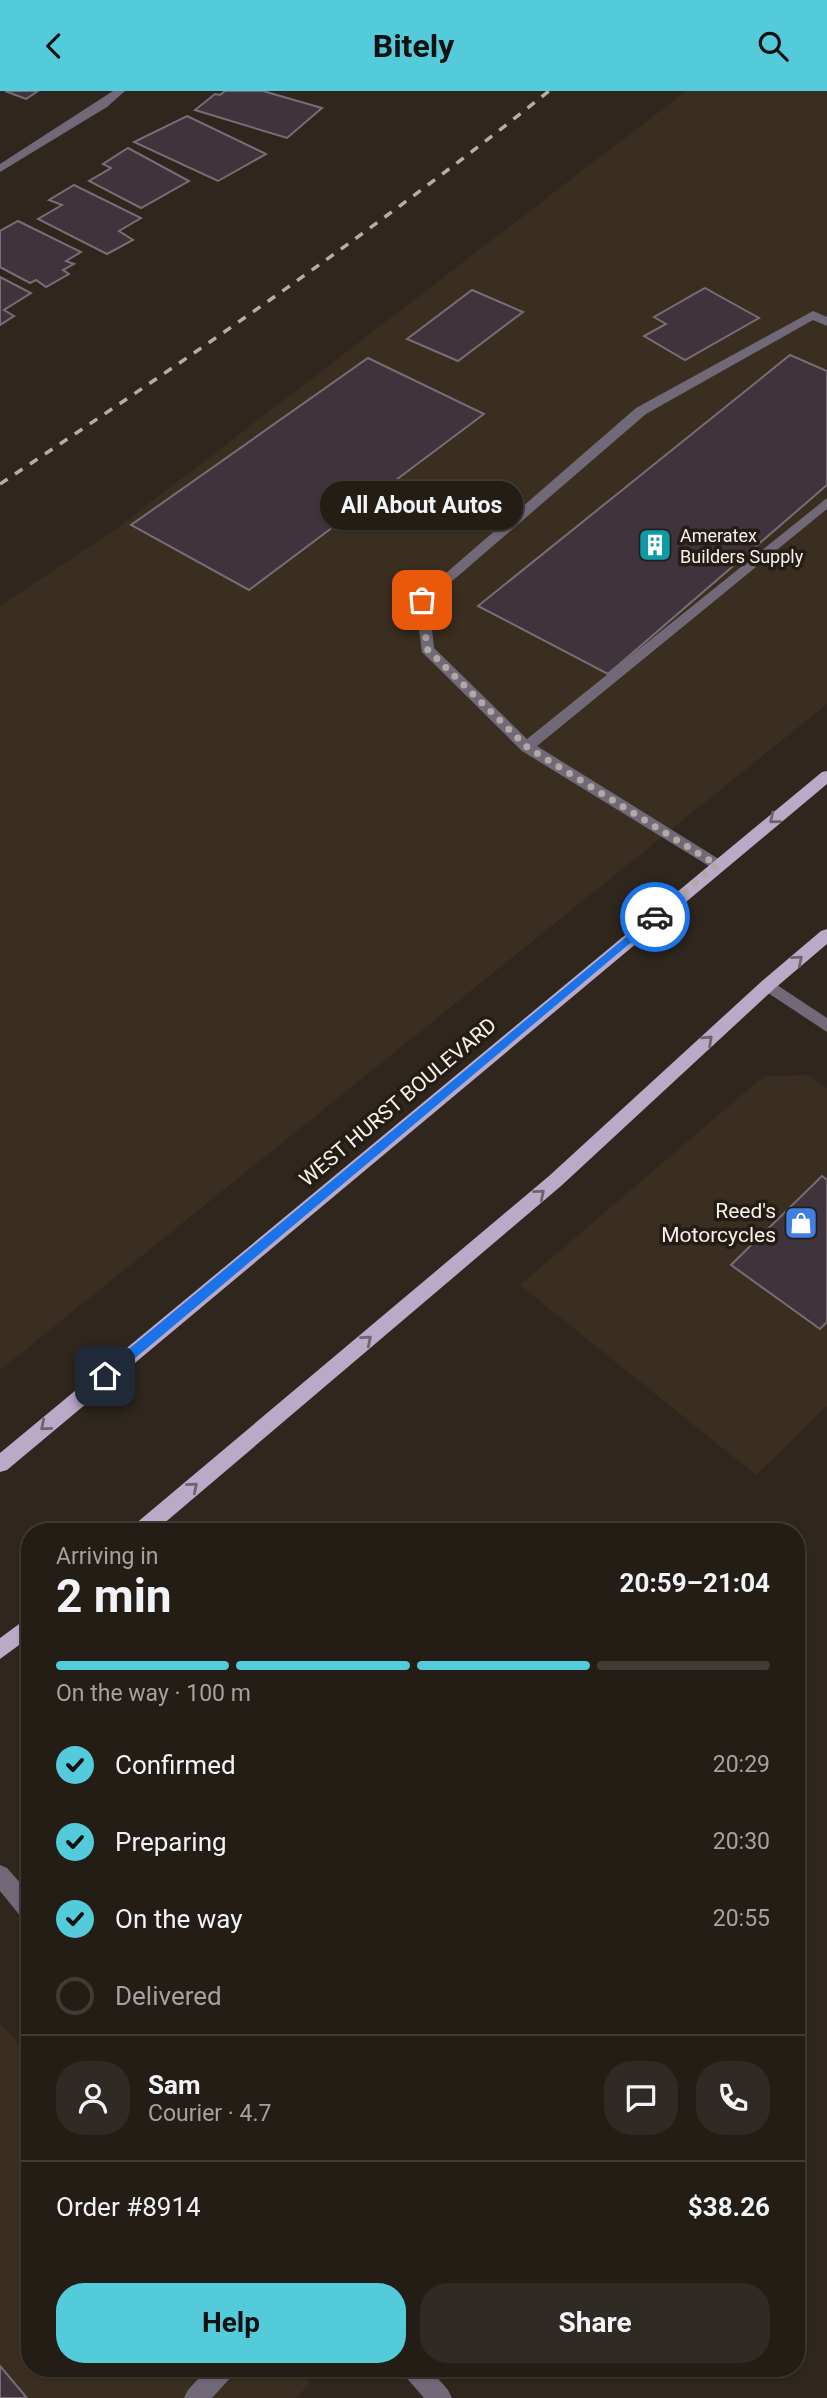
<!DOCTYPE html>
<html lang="en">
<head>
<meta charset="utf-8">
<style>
	body { margin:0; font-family:Roboto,sans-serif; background:#2f2a23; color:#f1f3f6; height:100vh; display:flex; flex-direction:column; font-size:26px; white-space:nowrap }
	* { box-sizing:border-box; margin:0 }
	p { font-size:23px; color:#a3a2a1 }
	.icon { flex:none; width:38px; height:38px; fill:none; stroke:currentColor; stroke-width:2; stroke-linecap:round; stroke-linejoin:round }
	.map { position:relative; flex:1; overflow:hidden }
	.side { position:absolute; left:21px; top:1432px; width:784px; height:854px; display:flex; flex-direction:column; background:#231d16; border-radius:28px; box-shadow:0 2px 5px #0004,0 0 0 2px #403b35 }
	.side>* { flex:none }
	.pin { position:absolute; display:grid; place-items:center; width:60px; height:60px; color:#fff; margin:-30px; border-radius:14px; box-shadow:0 4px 10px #0006 }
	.courier { position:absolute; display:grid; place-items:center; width:70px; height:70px; margin:-35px; border:5px solid #1a73e8; border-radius:50%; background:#fff; color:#222; box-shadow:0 2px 9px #0007 }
	.bubble { position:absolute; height:49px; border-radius:24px; background:#231d16; box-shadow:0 2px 5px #0004,0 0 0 2px #403b35; font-size:23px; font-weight:700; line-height:49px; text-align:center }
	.overview em { font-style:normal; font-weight:700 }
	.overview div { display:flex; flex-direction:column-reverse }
	.overview { display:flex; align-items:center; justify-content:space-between; height:119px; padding:0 35px }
	h1 { font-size:46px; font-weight:700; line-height:52px }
	.bar { display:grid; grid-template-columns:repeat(4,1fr); gap:10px 7px; align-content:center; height:84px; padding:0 35px }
	.bar i { height:9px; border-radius:5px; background:#403b35 }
	.bar .active { background:#53cbdb }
	.bar p { grid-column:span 4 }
	.line { display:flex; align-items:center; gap:18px; padding:0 35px; border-top:2px solid #403b35 }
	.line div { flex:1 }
	.round { display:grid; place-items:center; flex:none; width:74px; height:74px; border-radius:28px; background:#2f2a23 }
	ol { padding:0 35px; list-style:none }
	li { display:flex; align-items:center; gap:21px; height:77px }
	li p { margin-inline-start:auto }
	li .icon { padding:7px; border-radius:50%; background:#53cbdb; color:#111; stroke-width:4 }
	li:last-child { color:#a3a2a1 }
	li i { width:38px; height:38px; border:4px solid #403b35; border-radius:50% }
	.button { display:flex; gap:14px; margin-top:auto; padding:14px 35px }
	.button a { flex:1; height:80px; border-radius:28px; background:#53cbdb; color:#111; font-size:28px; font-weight:700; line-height:80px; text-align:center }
	.button a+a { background:#2f2a23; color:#f1f3f6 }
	header { display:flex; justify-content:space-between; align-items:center; height:91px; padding:0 35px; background:#53cbdb; color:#111; font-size:32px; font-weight:700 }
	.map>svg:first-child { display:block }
	.built { fill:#3a2e20 }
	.building { fill:#3f343c; stroke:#796d75; stroke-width:2 }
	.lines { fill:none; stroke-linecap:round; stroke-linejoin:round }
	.service { fill:#726978; fill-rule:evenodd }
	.minor { fill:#726978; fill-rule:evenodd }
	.primary { fill:#bba9c8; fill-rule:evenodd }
	.rail { stroke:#b4aea7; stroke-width:3.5; stroke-dasharray:9 9; stroke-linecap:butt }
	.oneway { stroke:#70636e }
	.route { fill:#1a73e8 }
	.done { stroke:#b0aaa3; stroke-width:7; stroke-dasharray:0 12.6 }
	.labels { text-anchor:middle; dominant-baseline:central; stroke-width:7; stroke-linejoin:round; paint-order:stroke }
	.far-poi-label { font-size:18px; fill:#f6f1eb; stroke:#251d15; text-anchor:start }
	.street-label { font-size:21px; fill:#f6f1eb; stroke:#251d15 }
	.poi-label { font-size:21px; fill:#f6f1eb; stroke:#251d15; text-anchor:end }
</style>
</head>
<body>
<header><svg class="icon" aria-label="back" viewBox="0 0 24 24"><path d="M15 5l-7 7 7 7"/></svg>Bitely<svg class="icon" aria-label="search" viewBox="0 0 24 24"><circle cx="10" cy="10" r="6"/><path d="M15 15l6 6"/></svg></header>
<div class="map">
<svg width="827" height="2307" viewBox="0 0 827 2307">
	<rect width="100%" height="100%" fill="#2f271e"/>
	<path class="built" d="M686 0H827V613L0 1279V515L116 438Z
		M808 984 827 997V1315L756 1384 520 1194 764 985Z
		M0 1932 30 1966V2277H297L310 2292 296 2307H0Z"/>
	<path class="building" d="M5 0H38L26 8Z
		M225 0H263L322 17 287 47 195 19 215 3 220 4Z
		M187 25 266 63 218 90 134 51Z
		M128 57 189 90 141 117 89 90 111 77 103 73Z
		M74 94 141 127 119 140 133 149 107 163 38 128 62 114 49 109Z
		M18 130 81 161 66 170 74 173 63 179 69 183 46 196 36 189 30 192 0 176V140Z
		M0 186 31 202 4 219 14 225 0 234Z
		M705 197 759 227 685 269 644 245 666 233 654 226Z
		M472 199 523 221 458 270 407 248Z
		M790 264 827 280V394L608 583 478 515Z
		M368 267 484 323 249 499 131 434Z
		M822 1085 827 1089V1231L820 1238 731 1174Z
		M0 2275 27 2307H0Z"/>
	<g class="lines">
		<path class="service" d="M813 220 827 226V235L813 229 646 323 429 510 434 557 527 648 827 407V418L537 655 722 770 725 774 717 780 522 660 422 561 415 509 636 317Z
			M208 2277H236L232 2285 212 2307H184L188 2299Z"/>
		<path class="minor" d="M113 0H125L107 16 0 81V73Z
			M768 888 827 927V941L762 898 760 894Z
			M0 1774 7 1777 30 1803V1830L22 1827 0 1800Z
			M401 2277H429L448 2299 452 2307H424L405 2285Z"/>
		<path class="primary" d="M827 680V693L7 1379 0 1381V1362L822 681Z
			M827 838V853L774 898 561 1095 155 1440H132L134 1434 549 1085 762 890 821 840Z
			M30 1525V1546L0 1568V1547Z"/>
		<path class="rail" d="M0 393C188 268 373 141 549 0"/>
	</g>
	<defs><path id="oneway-chevron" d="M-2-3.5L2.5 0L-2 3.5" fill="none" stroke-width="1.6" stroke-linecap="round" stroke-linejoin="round" transform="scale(1.75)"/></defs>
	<g class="oneway">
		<use href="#oneway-chevron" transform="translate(774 728) rotate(141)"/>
		<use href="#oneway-chevron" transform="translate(798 869) rotate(-40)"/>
		<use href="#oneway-chevron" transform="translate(708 949) rotate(-43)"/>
		<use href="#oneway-chevron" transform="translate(540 1103) rotate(-40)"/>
		<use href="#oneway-chevron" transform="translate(367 1249) rotate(-40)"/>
		<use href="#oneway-chevron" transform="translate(45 1335) rotate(140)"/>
		<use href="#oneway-chevron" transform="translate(193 1396) rotate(-40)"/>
	</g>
	<path class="route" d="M655 822 659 823V828L109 1289H101V1281Z"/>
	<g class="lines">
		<path class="done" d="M422 509 427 558 527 656 717 774 655 826"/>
	</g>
	<defs>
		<symbol id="building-square" viewBox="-11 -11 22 22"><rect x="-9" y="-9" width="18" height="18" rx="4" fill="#0f9aa8" stroke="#251d15"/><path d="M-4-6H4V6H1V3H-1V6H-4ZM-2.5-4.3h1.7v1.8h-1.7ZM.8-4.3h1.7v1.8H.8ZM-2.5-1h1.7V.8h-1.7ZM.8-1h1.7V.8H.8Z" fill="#fff"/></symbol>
		<symbol id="shop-square" viewBox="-11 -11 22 22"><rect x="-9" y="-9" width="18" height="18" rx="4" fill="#3f7fe0" stroke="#251d15"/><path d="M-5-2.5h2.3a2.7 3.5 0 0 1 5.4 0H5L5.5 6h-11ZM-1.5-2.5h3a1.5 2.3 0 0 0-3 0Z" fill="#fff"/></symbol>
	</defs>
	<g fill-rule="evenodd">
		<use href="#building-square" x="636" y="435" width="38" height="38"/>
		<use href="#shop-square" x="782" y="1113" width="38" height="38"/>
	</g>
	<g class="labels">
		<g class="far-poi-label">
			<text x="680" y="444">Ameratex<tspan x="680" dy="21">Builders Supply</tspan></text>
		</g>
		<g class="street-label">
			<text transform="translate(398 1011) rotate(-40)">WEST HURST BOULEVARD</text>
		</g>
		<g class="poi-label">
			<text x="776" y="1120">Reed's<tspan x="776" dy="24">Motorcycles</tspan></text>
		</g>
	</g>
</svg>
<div class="pin" style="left:422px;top:509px;background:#ea580c"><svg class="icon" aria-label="bag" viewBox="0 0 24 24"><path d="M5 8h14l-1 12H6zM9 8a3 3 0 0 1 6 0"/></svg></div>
<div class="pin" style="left:105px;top:1285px;background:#1f2937"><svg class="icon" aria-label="home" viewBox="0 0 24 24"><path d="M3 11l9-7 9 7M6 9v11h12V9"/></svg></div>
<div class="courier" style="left:655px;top:826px"><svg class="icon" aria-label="car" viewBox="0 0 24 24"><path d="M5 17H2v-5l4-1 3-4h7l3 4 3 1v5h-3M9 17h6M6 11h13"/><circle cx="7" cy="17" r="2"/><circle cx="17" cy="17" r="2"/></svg></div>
<div class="bubble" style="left:320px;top:390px;width:203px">All About Autos</div>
<section class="side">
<div class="overview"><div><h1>2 min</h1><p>Arriving in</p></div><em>20:59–21:04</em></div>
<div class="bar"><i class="active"></i><i class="active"></i><i class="active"></i><i></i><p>On the way · 100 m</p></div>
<ol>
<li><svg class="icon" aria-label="check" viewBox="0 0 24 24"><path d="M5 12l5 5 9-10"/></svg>Confirmed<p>20:29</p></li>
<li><svg class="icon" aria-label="check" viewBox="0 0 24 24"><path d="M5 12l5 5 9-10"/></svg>Preparing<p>20:30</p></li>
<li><svg class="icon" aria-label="check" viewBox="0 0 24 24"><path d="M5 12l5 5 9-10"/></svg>On the way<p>20:55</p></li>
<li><i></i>Delivered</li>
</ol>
<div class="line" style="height:126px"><a class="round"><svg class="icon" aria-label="person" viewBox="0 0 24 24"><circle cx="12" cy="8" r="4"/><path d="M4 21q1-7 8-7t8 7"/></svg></a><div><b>Sam</b><p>Courier · 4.7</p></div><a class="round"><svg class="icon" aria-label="chat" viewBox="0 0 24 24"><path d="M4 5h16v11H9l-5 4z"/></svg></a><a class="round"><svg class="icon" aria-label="phone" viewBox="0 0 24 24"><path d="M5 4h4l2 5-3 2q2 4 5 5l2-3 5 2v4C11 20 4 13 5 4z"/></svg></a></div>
<div class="line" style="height:91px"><div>Order #8914</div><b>$38.26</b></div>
<div class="button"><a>Help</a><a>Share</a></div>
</section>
</div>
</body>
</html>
